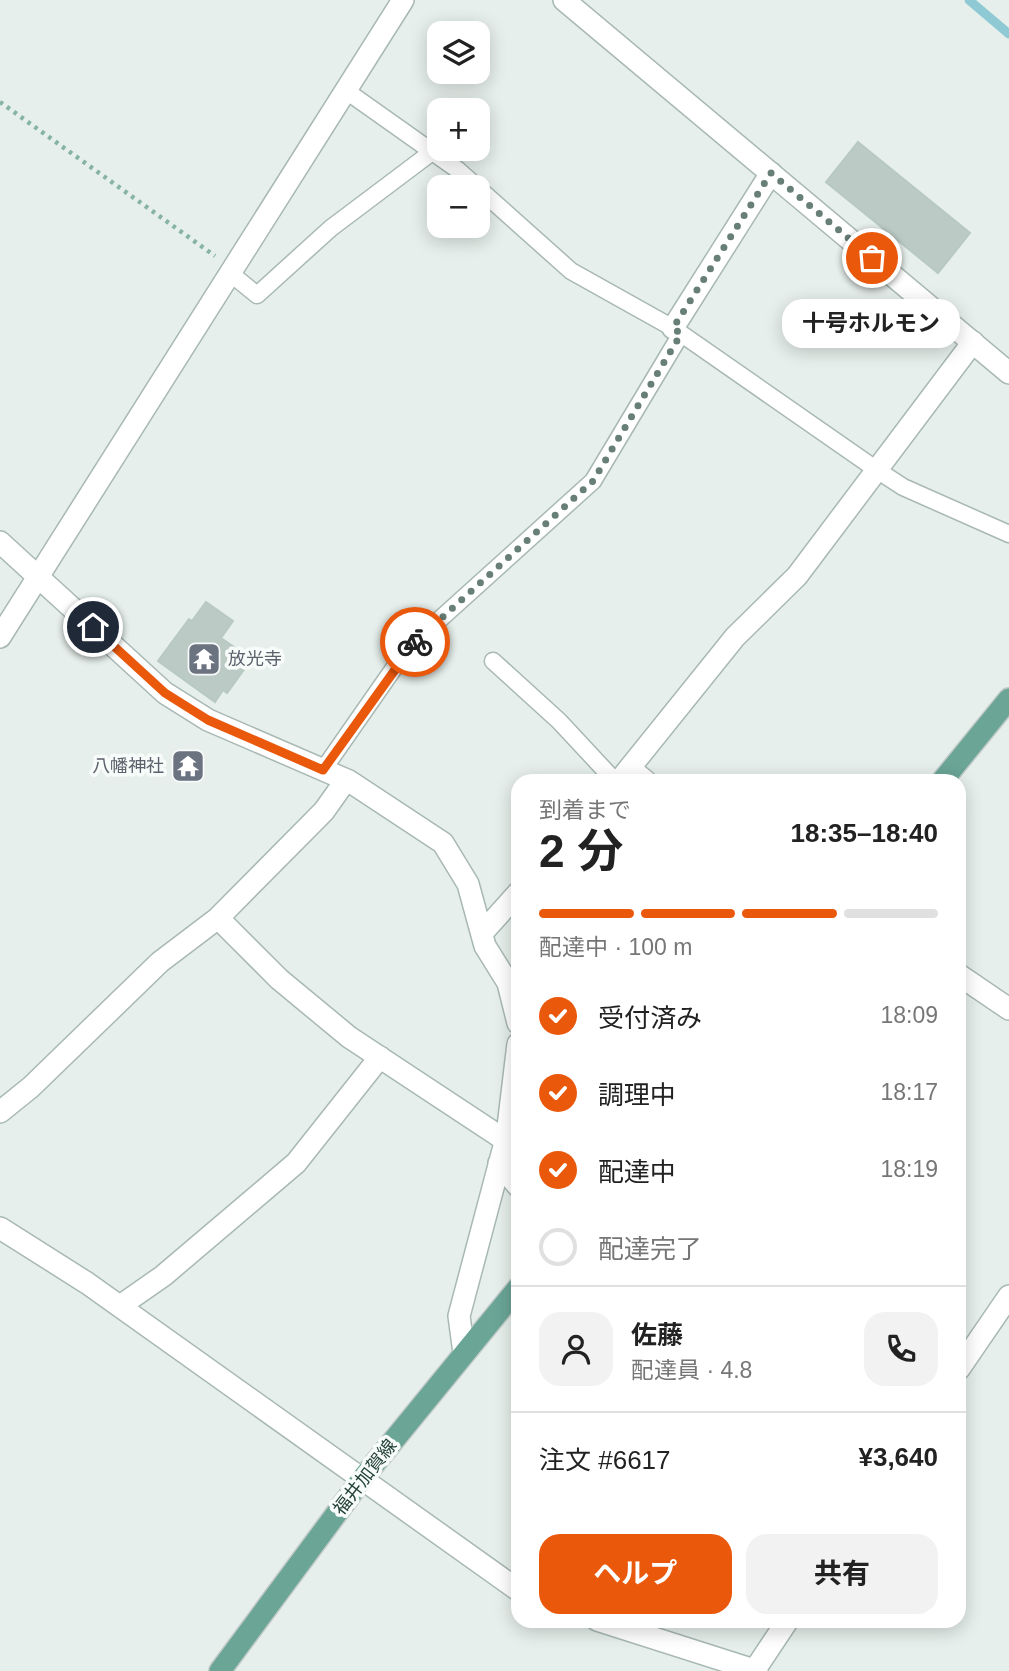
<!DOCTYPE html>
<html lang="ja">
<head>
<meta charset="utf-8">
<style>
	body { margin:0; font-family:Arial,"Noto Sans JP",sans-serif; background:#f2f2f2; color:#222; height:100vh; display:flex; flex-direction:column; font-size:26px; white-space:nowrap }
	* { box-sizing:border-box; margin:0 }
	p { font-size:23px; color:#767676 }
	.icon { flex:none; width:38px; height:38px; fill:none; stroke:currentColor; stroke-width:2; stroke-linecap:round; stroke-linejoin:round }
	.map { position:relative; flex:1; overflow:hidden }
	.drawer { position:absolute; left:511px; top:774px; width:455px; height:854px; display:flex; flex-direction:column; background:#fff; border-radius:21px; box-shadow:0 4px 18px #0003 }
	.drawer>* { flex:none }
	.fabs { position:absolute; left:427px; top:21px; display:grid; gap:14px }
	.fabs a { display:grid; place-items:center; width:63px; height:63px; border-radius:14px; background:#fff; box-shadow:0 4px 18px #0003; font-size:35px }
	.pin { position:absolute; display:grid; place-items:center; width:60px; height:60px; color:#fff; margin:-30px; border:4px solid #fff; border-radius:50%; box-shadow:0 2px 7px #0007 }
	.courier { position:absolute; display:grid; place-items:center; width:70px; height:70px; margin:-35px; border:5px solid #ea580c; border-radius:50%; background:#fff; color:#222; box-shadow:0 2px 9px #0007 }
	.bubble { position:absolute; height:49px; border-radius:21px; background:#fff; box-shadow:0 4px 18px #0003; font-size:23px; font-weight:700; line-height:49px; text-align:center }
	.summary em { font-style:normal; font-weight:700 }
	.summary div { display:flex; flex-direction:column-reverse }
	.summary { display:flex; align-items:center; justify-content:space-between; height:119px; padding:0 28px }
	h1 { font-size:46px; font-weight:700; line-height:52px }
	.bar { display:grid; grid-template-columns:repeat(4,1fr); gap:10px 7px; align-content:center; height:84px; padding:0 28px }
	.bar i { height:9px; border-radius:5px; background:#e0e0e0 }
	.bar .selected { background:#ea580c }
	.bar p { grid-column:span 4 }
	.line { display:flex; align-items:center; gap:18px; padding:0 28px; border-top:2px solid #e0e0e0 }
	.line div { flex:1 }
	.round { display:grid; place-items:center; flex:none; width:74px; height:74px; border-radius:21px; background:#f2f2f2 }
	ol { padding:0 28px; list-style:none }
	li { display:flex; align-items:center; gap:21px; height:77px }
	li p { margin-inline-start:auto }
	li .icon { padding:7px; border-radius:50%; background:#ea580c; color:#fff; stroke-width:4 }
	li:last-child { color:#767676 }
	li i { width:38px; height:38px; border:4px solid #e0e0e0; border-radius:50% }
	.button { display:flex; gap:14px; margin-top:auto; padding:14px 28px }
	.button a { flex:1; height:80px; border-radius:21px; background:#ea580c; color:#fff; font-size:28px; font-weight:700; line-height:80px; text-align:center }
	.button a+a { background:#f2f2f2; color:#222 }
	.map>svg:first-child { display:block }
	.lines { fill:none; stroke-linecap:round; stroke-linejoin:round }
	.stream { stroke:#8ec9d4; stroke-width:9 }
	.building { fill:#bbcac4; stroke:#b8c9c2; stroke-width:2 }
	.service-casing { stroke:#a8b8b2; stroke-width:19 }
	.minor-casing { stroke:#a8b8b2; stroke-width:24 }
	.tertiary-casing { stroke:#a8b8b2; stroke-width:24 }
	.primary-casing { stroke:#c2cac8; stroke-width:24 }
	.path { stroke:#86b3a5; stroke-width:4.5; stroke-dasharray:3.5 5; stroke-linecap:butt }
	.service { stroke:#fff; stroke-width:16 }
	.minor { stroke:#fff; stroke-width:21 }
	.tertiary { stroke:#fff; stroke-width:21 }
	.primary { stroke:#6aa596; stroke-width:21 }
	.done { stroke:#687f78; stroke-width:7; stroke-dasharray:0 12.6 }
	.route { stroke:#ea580c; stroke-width:9 }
	.labels { text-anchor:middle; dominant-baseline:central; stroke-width:7; stroke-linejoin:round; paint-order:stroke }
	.worship-label { font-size:18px; fill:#5b616d; stroke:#f7fbf9; text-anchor:start }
	.street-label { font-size:18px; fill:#24423a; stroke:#f7fbf9 }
</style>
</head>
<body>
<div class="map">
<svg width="1009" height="1671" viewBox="0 0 1009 1671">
	<rect width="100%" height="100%" fill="#e6efeb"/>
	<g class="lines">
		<path class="stream" d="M969 0 1009 34"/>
	</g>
	<path class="building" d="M858 142 970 233 938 273 826 182Z
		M206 602 233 621 221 638 247 656 243 661 248 664 227 693 223 690 215 702 158 661 189 619 192 621Z"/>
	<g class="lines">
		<defs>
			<path id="service" d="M345 90 458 170 477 187
				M478 188 571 271 673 328 877 470 903 487 1009 534
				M230 273 257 295 331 228 432 152
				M493 661 559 721 614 780
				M632 767 648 780
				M323 770 408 648 593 481 681 334"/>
			<path id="minor" d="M673 328 771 173
				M0 542 165 693 208 720 349 781 443 843 468 884 485 946 508 983 518 1023
				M0 637 403 0
				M620 780 735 637 797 576 973 342
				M218 918 279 979 349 1037 505 1140
				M483 932 518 893
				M959 975 1009 1009
				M0 1112 31 1087 160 962 218 918 324 811 346 780
				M499 1163 518 1186
				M0 1228 87 1283 518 1590
				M120 1306 163 1276 296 1163 380 1057
				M464 1353 459 1316 507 1135 518 1044
				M959 1369 1009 1296
				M597 1620 757 1671
				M754 1671 788 1620"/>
			<path id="tertiary" d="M564 0 1009 373"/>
			<path id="primary" d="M943 780 1009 699
				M220 1671 362 1479 518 1288"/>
		</defs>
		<use href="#service" class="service-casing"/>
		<use href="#minor" class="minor-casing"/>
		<use href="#tertiary" class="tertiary-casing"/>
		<use href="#primary" class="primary-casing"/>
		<path class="path" d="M0 102 215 256"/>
		<use href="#service" class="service"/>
		<use href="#minor" class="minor"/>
		<use href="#tertiary" class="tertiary"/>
		<use href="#primary" class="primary"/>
	</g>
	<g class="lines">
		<path class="done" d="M415 642 593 481 681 334 673 328 771 173 872 258"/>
		<path class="route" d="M93 627 165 693 208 720 323 770 415 642"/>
	</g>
	<defs>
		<symbol id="temple-square" viewBox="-11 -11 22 22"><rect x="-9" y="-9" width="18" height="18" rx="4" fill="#6b7280" stroke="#f7fbf9"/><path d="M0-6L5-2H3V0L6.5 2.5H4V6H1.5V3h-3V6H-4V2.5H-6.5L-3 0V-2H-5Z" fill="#fff"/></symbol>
	</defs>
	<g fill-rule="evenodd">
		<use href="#temple-square" x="185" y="640" width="38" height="38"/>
		<use href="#temple-square" x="169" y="747" width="38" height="38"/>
	</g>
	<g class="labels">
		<g class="worship-label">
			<text x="228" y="659">放光寺</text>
			<text x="164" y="766" text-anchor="end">八幡神社</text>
		</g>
		<g class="street-label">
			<text transform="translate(365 1477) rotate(-52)">福井加賀線</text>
		</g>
	</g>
</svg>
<div class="fabs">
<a><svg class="icon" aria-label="layers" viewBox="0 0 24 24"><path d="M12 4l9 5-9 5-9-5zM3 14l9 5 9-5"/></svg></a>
<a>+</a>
<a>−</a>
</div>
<div class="pin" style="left:872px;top:258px;background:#ea580c"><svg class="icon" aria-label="bag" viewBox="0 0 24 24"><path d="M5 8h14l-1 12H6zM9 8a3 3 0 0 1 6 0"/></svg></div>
<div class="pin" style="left:93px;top:627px;background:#1f2937"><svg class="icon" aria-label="home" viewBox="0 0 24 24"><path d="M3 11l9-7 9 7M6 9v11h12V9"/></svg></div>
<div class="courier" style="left:415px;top:642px"><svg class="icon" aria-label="bike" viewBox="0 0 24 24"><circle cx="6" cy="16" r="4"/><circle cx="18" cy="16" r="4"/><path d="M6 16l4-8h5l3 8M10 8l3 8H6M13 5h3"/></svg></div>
<div class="bubble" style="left:782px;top:299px;width:178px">十号ホルモン</div>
<section class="drawer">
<div class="summary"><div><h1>2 分</h1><p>到着まで</p></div><em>18:35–18:40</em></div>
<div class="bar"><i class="selected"></i><i class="selected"></i><i class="selected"></i><i></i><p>配達中 · 100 m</p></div>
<ol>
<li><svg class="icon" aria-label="check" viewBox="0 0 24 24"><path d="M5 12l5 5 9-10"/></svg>受付済み<p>18:09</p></li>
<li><svg class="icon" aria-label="check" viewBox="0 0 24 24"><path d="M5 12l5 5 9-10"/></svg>調理中<p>18:17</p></li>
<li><svg class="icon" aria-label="check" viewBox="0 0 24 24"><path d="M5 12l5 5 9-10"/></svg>配達中<p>18:19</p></li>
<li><i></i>配達完了</li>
</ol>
<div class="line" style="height:126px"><a class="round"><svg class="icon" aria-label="person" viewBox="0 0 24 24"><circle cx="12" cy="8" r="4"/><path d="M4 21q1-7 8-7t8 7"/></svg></a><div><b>佐藤</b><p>配達員 · 4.8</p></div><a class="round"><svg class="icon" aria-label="phone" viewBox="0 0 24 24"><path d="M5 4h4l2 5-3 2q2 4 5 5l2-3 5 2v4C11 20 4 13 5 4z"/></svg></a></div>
<div class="line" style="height:91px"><div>注文 #6617</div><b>¥3,640</b></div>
<div class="button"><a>ヘルプ</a><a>共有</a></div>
</section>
</div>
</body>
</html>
